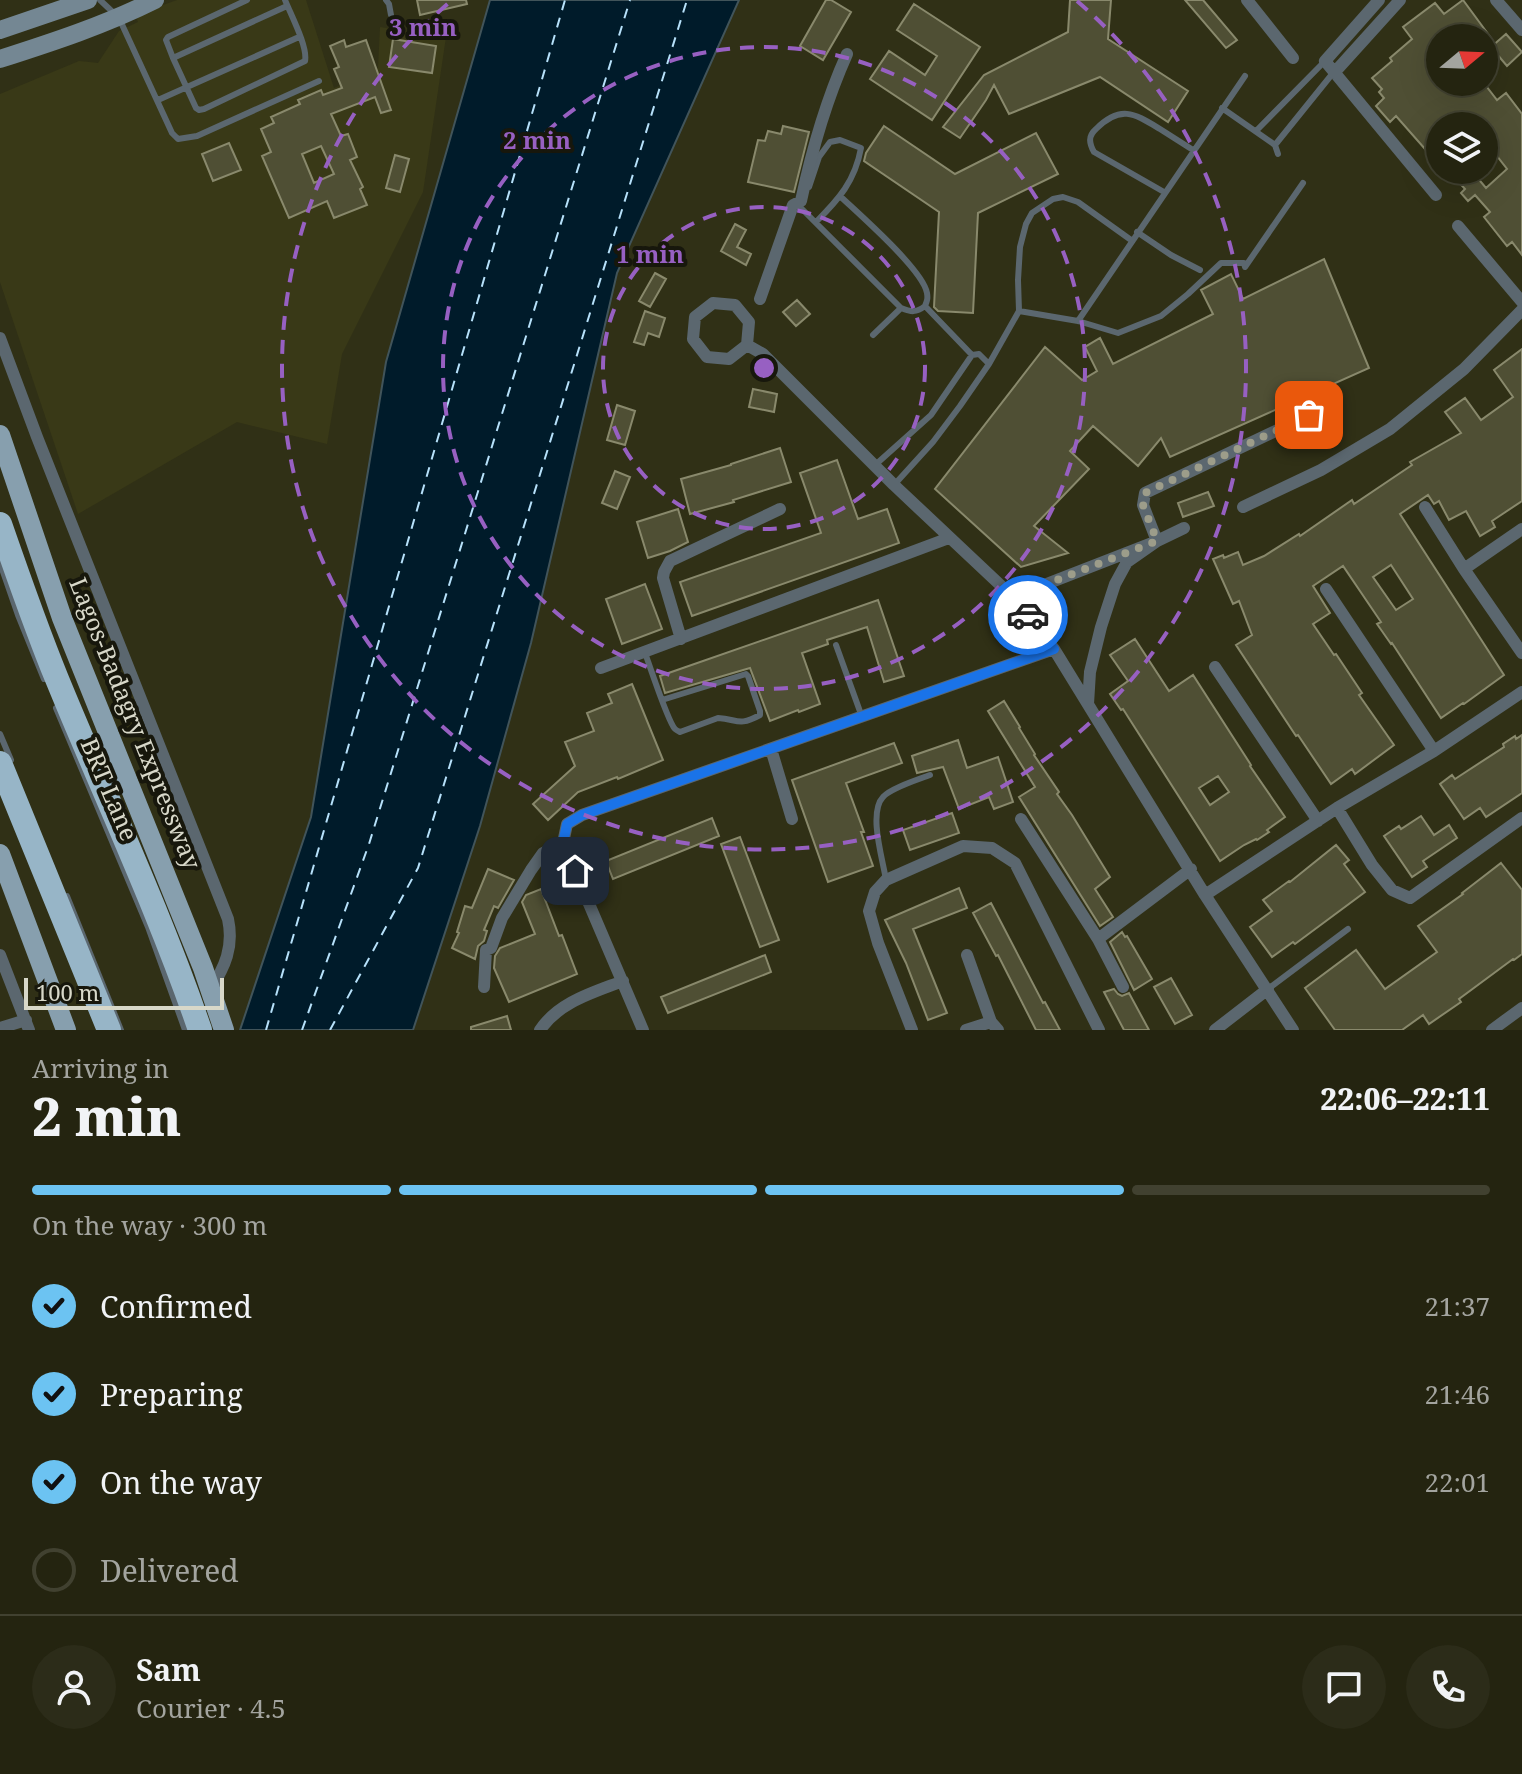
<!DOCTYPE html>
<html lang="en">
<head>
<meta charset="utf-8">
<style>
	body { margin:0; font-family:"Noto Serif",serif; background:#2c2c19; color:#f1f3f6; height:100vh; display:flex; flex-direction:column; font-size:30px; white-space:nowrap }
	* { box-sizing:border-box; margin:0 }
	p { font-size:26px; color:#a3a49f }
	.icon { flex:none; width:44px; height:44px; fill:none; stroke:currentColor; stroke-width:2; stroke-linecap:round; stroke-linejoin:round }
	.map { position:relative; height:1030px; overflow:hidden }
	.panel { display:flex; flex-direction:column; background:#242410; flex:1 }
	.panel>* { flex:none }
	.needle { width:52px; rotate:71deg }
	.fabs { position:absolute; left:1426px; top:24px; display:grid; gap:16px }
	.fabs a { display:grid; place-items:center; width:72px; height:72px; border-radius:50%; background:#242410; box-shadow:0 8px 32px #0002,0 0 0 2px #414130; font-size:40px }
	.scale { position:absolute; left:24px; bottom:20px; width:200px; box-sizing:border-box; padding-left:8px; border:4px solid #d8d8c9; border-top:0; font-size:22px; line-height:28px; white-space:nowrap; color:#d8d8c9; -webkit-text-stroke:6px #17170c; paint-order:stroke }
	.pin { position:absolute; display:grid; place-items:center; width:68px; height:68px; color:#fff; margin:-34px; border-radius:16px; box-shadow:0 4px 12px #0006 }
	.courier { position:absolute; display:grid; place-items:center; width:80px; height:80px; margin:-40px; border:6px solid #1a73e8; border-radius:50%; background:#fff; color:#222; box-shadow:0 2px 10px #0007 }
	.headline em { font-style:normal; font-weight:800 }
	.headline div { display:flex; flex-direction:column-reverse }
	.headline { display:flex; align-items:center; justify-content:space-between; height:136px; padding:0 32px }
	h1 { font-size:52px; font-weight:800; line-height:60px }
	.bar { display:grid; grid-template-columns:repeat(4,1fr); gap:12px 8px; align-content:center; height:96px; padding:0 32px }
	.bar i { height:10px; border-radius:6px; background:#414130 }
	.bar .selected { background:#6cc3f2 }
	.bar p { grid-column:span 4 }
	.line { display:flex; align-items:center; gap:20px; padding:0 32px; border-top:2px solid #414130 }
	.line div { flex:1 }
	.round { display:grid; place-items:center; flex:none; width:84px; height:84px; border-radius:42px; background:#2c2c19 }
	ol { padding:0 32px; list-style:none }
	li { display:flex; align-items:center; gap:24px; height:88px }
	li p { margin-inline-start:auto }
	li .icon { padding:8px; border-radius:50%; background:#6cc3f2; color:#111; stroke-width:4 }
	li:last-child { color:#a3a49f }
	li i { width:44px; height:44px; border:4px solid #414130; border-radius:50% }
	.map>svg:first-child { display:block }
	.built { fill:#393917 }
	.water { fill:#001b2a; stroke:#41545a; stroke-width:2 }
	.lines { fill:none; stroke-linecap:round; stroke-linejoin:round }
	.ferry { stroke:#b6e1fa; stroke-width:2; stroke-dasharray:10 8; stroke-linecap:butt }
	.building { fill:#4f4f34; stroke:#89896c; stroke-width:2; fill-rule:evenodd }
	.service { stroke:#5b676f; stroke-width:6 }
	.minor { stroke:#5b676f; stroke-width:12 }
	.secondary { stroke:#748793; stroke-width:18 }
	.primary { stroke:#879fae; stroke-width:20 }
	.motorway { stroke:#97b5c7; stroke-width:24 }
	.done { stroke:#9d9d8a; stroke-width:8; stroke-dasharray:0 14.4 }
	.route { stroke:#1a73e8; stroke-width:10 }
	.ring { fill:none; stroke:#9760c2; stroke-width:4; stroke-dasharray:14 10 }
	.labels { text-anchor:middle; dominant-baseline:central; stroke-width:8; stroke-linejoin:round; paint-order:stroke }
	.street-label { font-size:24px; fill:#d8d8c9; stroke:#17170c }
	.centre { fill:#9760c2; stroke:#17170c; stroke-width:4 }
	.ring-label { font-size:24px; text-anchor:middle; font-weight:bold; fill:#9760c2; stroke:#17170c; stroke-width:8; stroke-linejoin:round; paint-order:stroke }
</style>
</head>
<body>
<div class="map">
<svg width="1522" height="1030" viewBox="0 0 1522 1030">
	<rect width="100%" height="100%" fill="#303016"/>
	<path class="built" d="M177 0H306L334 88 378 68 380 27 446 37 423 192 342 354 327 444 237 422 78 514 0 282V94L79 61 98 63 119 31 138 22 135 15Z"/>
	<path class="water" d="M490 0H739L617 273 531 643 480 826 413 1030H240L311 817 386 362Z"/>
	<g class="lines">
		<path class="ferry" d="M266 1030 565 0
			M302 1030 369 844 630 0
			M330 1030 418 868 687 0"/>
	</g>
	<path class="building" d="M417 0H466L467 4 420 15Z
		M826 0H831L851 12 823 60 800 46Z
		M1070 0H1111L1108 39 1188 91 1168 122 1100 77 1009 114 994 85 986 100 960 138 943 127 984 75 1068 32Z
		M1185 0H1203L1237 40 1226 48Z
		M1463 0 1491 38H1440V82H1483L1497 100 1506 93 1522 114V255L1512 242 1507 246 1484 217 1490 212 1475 195 1468 201 1461 193 1465 189 1448 170H1471L1486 188 1507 169 1493 151 1484 159V126H1440V160L1428 146 1425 149 1396 116 1390 122 1376 106 1384 98 1379 92 1382 89 1372 78 1392 61 1390 58 1412 39 1403 27 1435 3 1444 14Z
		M914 4 980 47 932 120 870 79 889 51 925 75 937 56 897 30Z
		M1506 34 1522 52 1507 66 1491 47Z
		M393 39 436 46 432 73 389 67Z
		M344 40 346 47 366 40 391 110 381 113 375 97 331 114 341 136 348 134 357 157 350 160 363 187 360 189 367 205 334 218 327 201 289 218 262 156 271 152 261 129 274 123 271 117 300 104 298 100 321 90 323 95 342 88 334 69 339 67 330 46ZM321 146 334 174 314 183 302 154Z
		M783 126 809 132 794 192 748 182 758 140 765 141 768 131 781 134Z
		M884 126 955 174 1036 133 1058 174 978 213 973 313 938 311 934 307 939 212 864 161 866 153Z
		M229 143 241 170 213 181 202 154Z
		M395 155 409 159 400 192 386 188Z
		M735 224 746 230 737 247 751 254 746 265 721 251Z
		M1324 259 1369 368 1170 457 1161 438 1138 466 1093 426 1070 451 1089 469 1034 526 1068 553 1021 567 935 489 1045 347 1082 380 1097 371 1085 347 1100 338 1113 364 1213 314 1201 290 1231 274 1243 299Z
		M655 273 666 279 650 307 639 301Z
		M797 300 810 314 796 326 783 312Z
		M645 311 665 318 659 337 648 333 644 345 634 342Z
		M1522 349V501L1492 521 1495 527 1480 536 1466 511 1449 520 1439 501 1434 504 1428 495 1400 514 1504 675 1464 704 1463 703 1441 718 1392 643 1391 644 1377 624 1381 622 1343 566 1313 586 1330 613 1313 624 1334 655 1336 654 1362 693 1359 695 1394 745 1355 774 1352 769 1331 784 1298 735 1296 736 1236 645 1252 635 1239 601 1233 604 1213 559 1223 555 1224 558 1238 552 1243 565 1264 556 1299 534 1300 536 1352 500 1354 504 1412 465 1410 462 1461 433 1445 412 1465 398 1481 420 1513 397 1494 370ZM1391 565 1413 599 1396 610 1373 577Z
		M753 389 777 394 774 412 749 407Z
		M617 405 635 411 625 445 607 440Z
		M780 448 791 482 733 500 734 502 690 514 681 479 731 465V464Z
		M837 460 858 519 887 509 899 543 692 616 680 582 821 533 800 473Z
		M615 471 630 477 617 509 602 503Z
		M1208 492 1214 506 1183 517 1178 503Z
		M678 509 688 542 670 551 648 558 637 522Z
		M645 584 662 629 622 644 606 599Z
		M878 600 904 676 884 682 867 627 827 640 828 644 802 653 820 704 799 712 798 710 770 721 750 668 665 693 660 676Z
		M1135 639 1169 691 1193 675 1251 765 1250 766 1285 817 1267 830 1269 832 1257 840 1256 839 1244 845 1220 861 1123 709 1121 710 1110 694 1128 681 1110 655ZM1218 776 1229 792 1210 805 1199 788Z
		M632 684 663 760 618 779 617 777 578 792 548 820 533 804 575 766 565 742 594 731 587 713 612 703 608 694Z
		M1004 701 1020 727 1019 728 1035 754 1034 755 1059 792 1057 794 1072 815 1110 877 1095 889 1113 917 1100 926 1019 797 1035 787 988 711Z
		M1522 735V793L1486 817 1480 808 1464 819 1440 784 1452 775 1455 779 1504 747 1503 744 1515 736 1516 739Z
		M958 740 967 768 998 757 1013 802 994 809 989 797 959 809 943 767 917 773 912 756Z
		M894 743 902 763 846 783 864 832H861L873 866 828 882 792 780Z
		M952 813 959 833 910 850 903 830Z
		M1421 816 1434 835 1449 825 1457 838 1423 861 1427 867 1412 877 1384 836 1399 826 1401 829Z
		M712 818 719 836 613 879 606 861Z
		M740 837 779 940 760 947 721 844Z
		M1336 845 1349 860 1344 864 1365 892 1295 944 1293 942 1272 957 1250 927 1272 911 1263 900 1289 881 1290 882Z
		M1501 863 1522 890V954L1514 960 1513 959 1459 999 1461 1002 1429 1024 1423 1015 1402 1030H1335L1305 988 1356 950 1385 989 1437 952 1418 926 1463 894 1462 893Z
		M488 869 514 880 498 908 494 906 484 930 487 931 484 941 478 946 475 959 452 948 459 933 457 932 465 906 472 908Z
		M959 888 967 908 913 929 947 1013 928 1020 906 963 885 920Z
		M541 889 559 936 562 935 577 974 509 1002 494 968 495 956 500 948 535 934 522 902 526 895Z
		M991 903 1043 1003 1045 1002 1060 1030H1036L998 955 996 956 973 913Z
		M1122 932 1125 937 1127 936 1152 979 1134 990 1110 942Z
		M765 955 771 972 668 1013 661 997Z
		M1171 978 1192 1015 1175 1024 1154 987Z
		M1114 989 1118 994 1122 996 1129 993 1149 1030H1124L1104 992Z
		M507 1016 511 1030H471V1027Z"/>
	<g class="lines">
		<path class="service" d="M100 0 119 18 172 133 178 139 197 136 319 81
			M285 0C291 15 308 47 305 61L204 109 199 110 196 108 173 58 287 6
			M386 0 389 4 391 15
			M173 58 166 40 168 37 247 0
			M158 100 299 37
			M1222 108 1275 145 1278 154
			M1256 131 1325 61
			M1275 145 1333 73
			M809 187 819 157 830 142 840 140 861 148C855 181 839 199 816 222
			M1164 192 1094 152C1089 143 1088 136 1096 129 1121 104 1135 114 1160 129 1171 136 1182 143 1193 150
			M841 197C860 215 923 270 927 293 928 299 927 301 925 306
			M794 205 801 208 901 308C911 312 916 313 925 306
			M1137 232 1171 255 1200 270
			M925 306 972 355
			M1019 311 1078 321 1118 333 1161 316 1188 294 1221 263H1244L1245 267 1303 183
			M1078 321 1245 76
			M873 335 901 308
			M874 466 931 415 972 355 979 354 989 364
			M894 485 933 442 960 406 989 364 1019 311 1018 280 1020 247 1026 224 1032 213 1053 199 1063 197 1078 202 1131 240
			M0 563 18 615 44 679
			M836 645 862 717
			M645 653C650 666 668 722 675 729 676 730 678 731 680 732L718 718C738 719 738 727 760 715V711L748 676 746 674 662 700
			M56 708 148 927 185 1030
			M0 734 11 760
			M886 880C883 860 868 813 883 797 891 788 917 780 930 775
			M67 896 121 1030
			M1268 989 1348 929"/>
		<path class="minor" d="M1247 0 1293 58
			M1379 0 1325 61 1436 195
			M1496 0 1522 30
			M1334 73 1400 0
			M1458 226 1522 302
			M760 299 793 205 801 201C812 149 825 103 847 54
			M713 303 735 305 749 322 747 345 729 359 707 357 693 339 695 317Z
			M0 338 37 437 228 919C234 947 225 967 210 990
			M747 345 763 354 894 485 1013 597 1054 649 1205 895 1293 1030
			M1243 507 1321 470 1390 429 1464 369 1522 310
			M1425 507 1464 569 1522 653
			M1464 569 1522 529
			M1326 589 1434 751
			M1013 597 1157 541 1184 528
			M681 639 663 578 664 572 670 561 780 509
			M1215 667 1318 821
			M601 668 949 538
			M1088 704 1090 672 1101 627 1115 584 1127 562 1157 541 1143 505 1145 493 1309 415
			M771 749 792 819
			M1337 808 1372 865 1392 890 1410 898 1522 818
			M1021 819 1098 939 1123 987
			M1205 895 1337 808 1434 751 1522 692
			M1098 939 1191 869
			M0 955 29 1030
			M967 955 991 1022 998 1030
			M484 987 486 950 491 948 502 918 531 870 543 853 563 843
			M0 1028 26 1020
			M540 1030C559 1002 592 993 623 981
			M643 1030 563 843 567 824 582 815 1054 649
			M912 1030 878 943 869 911 875 892 886 880 963 846 992 848 1015 863 1099 1030
			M966 1030 991 1022
			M1215 1030 1268 989
			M1492 1030 1522 1008"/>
		<path class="secondary" d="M0 30 88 0
			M0 59C53 42 105 25 155 0"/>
		<path class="primary" d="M0 435 62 618 203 968 224 1030
			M0 854 66 1030"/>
		<path class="motorway" d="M0 524C18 576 36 628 57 679 105 796 159 910 200 1030
			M0 763 109 1030"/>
	</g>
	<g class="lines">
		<path class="done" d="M1028 615 1013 597 1157 541 1143 505 1145 493 1309 415"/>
		<path class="route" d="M575 871 563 843 567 824 582 815 1054 649 1028 615"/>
	</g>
	<g class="ring">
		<circle cx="764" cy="368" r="161"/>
		<circle cx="764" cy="368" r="321"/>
		<path d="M1077 1A482 482 0 1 1 451 1"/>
	</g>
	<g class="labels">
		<g class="street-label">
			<text transform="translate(136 723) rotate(68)">Lagos-Badagry Expressway</text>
			<text transform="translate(110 789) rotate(67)">BRT Lane</text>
		</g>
	</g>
	<circle cx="764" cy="368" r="12" class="centre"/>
	<g class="ring-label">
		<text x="423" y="36">3 min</text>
		<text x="537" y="149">2 min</text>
		<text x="650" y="263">1 min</text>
	</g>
</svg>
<div class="fabs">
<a><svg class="needle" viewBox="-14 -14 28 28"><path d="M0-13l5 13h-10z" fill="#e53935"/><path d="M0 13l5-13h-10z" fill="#a3a49f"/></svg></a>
<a><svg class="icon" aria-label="layers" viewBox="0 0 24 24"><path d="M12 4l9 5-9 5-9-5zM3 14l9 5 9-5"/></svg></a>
</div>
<div class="scale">100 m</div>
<div class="pin" style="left:1309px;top:415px;background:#ea580c"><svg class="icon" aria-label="bag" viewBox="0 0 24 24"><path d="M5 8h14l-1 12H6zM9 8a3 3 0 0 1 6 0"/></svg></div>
<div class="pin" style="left:575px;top:871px;background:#1f2937"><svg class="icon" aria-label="home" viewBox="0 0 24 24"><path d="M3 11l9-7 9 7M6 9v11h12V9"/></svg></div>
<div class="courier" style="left:1028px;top:615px"><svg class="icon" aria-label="car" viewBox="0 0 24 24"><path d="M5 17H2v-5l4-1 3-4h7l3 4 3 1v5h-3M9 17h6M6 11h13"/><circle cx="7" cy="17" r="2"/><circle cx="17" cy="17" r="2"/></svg></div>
</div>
<section class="panel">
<div class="headline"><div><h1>2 min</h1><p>Arriving in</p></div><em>22:06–22:11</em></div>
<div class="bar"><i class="selected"></i><i class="selected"></i><i class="selected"></i><i></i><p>On the way · 300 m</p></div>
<ol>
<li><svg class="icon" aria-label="check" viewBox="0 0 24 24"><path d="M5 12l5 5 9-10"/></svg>Confirmed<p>21:37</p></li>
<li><svg class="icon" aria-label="check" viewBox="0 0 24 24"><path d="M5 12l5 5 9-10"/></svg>Preparing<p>21:46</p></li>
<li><svg class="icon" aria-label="check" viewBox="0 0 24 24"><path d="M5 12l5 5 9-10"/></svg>On the way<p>22:01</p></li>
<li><i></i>Delivered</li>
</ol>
<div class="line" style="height:144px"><a class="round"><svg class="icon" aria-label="person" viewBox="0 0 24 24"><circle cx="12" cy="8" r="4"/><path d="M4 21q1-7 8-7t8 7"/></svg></a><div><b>Sam</b><p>Courier · 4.5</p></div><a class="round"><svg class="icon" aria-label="chat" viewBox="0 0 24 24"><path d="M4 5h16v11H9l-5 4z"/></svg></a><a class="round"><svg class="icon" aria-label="phone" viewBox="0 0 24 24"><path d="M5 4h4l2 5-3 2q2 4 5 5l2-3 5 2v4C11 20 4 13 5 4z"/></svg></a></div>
</section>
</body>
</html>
